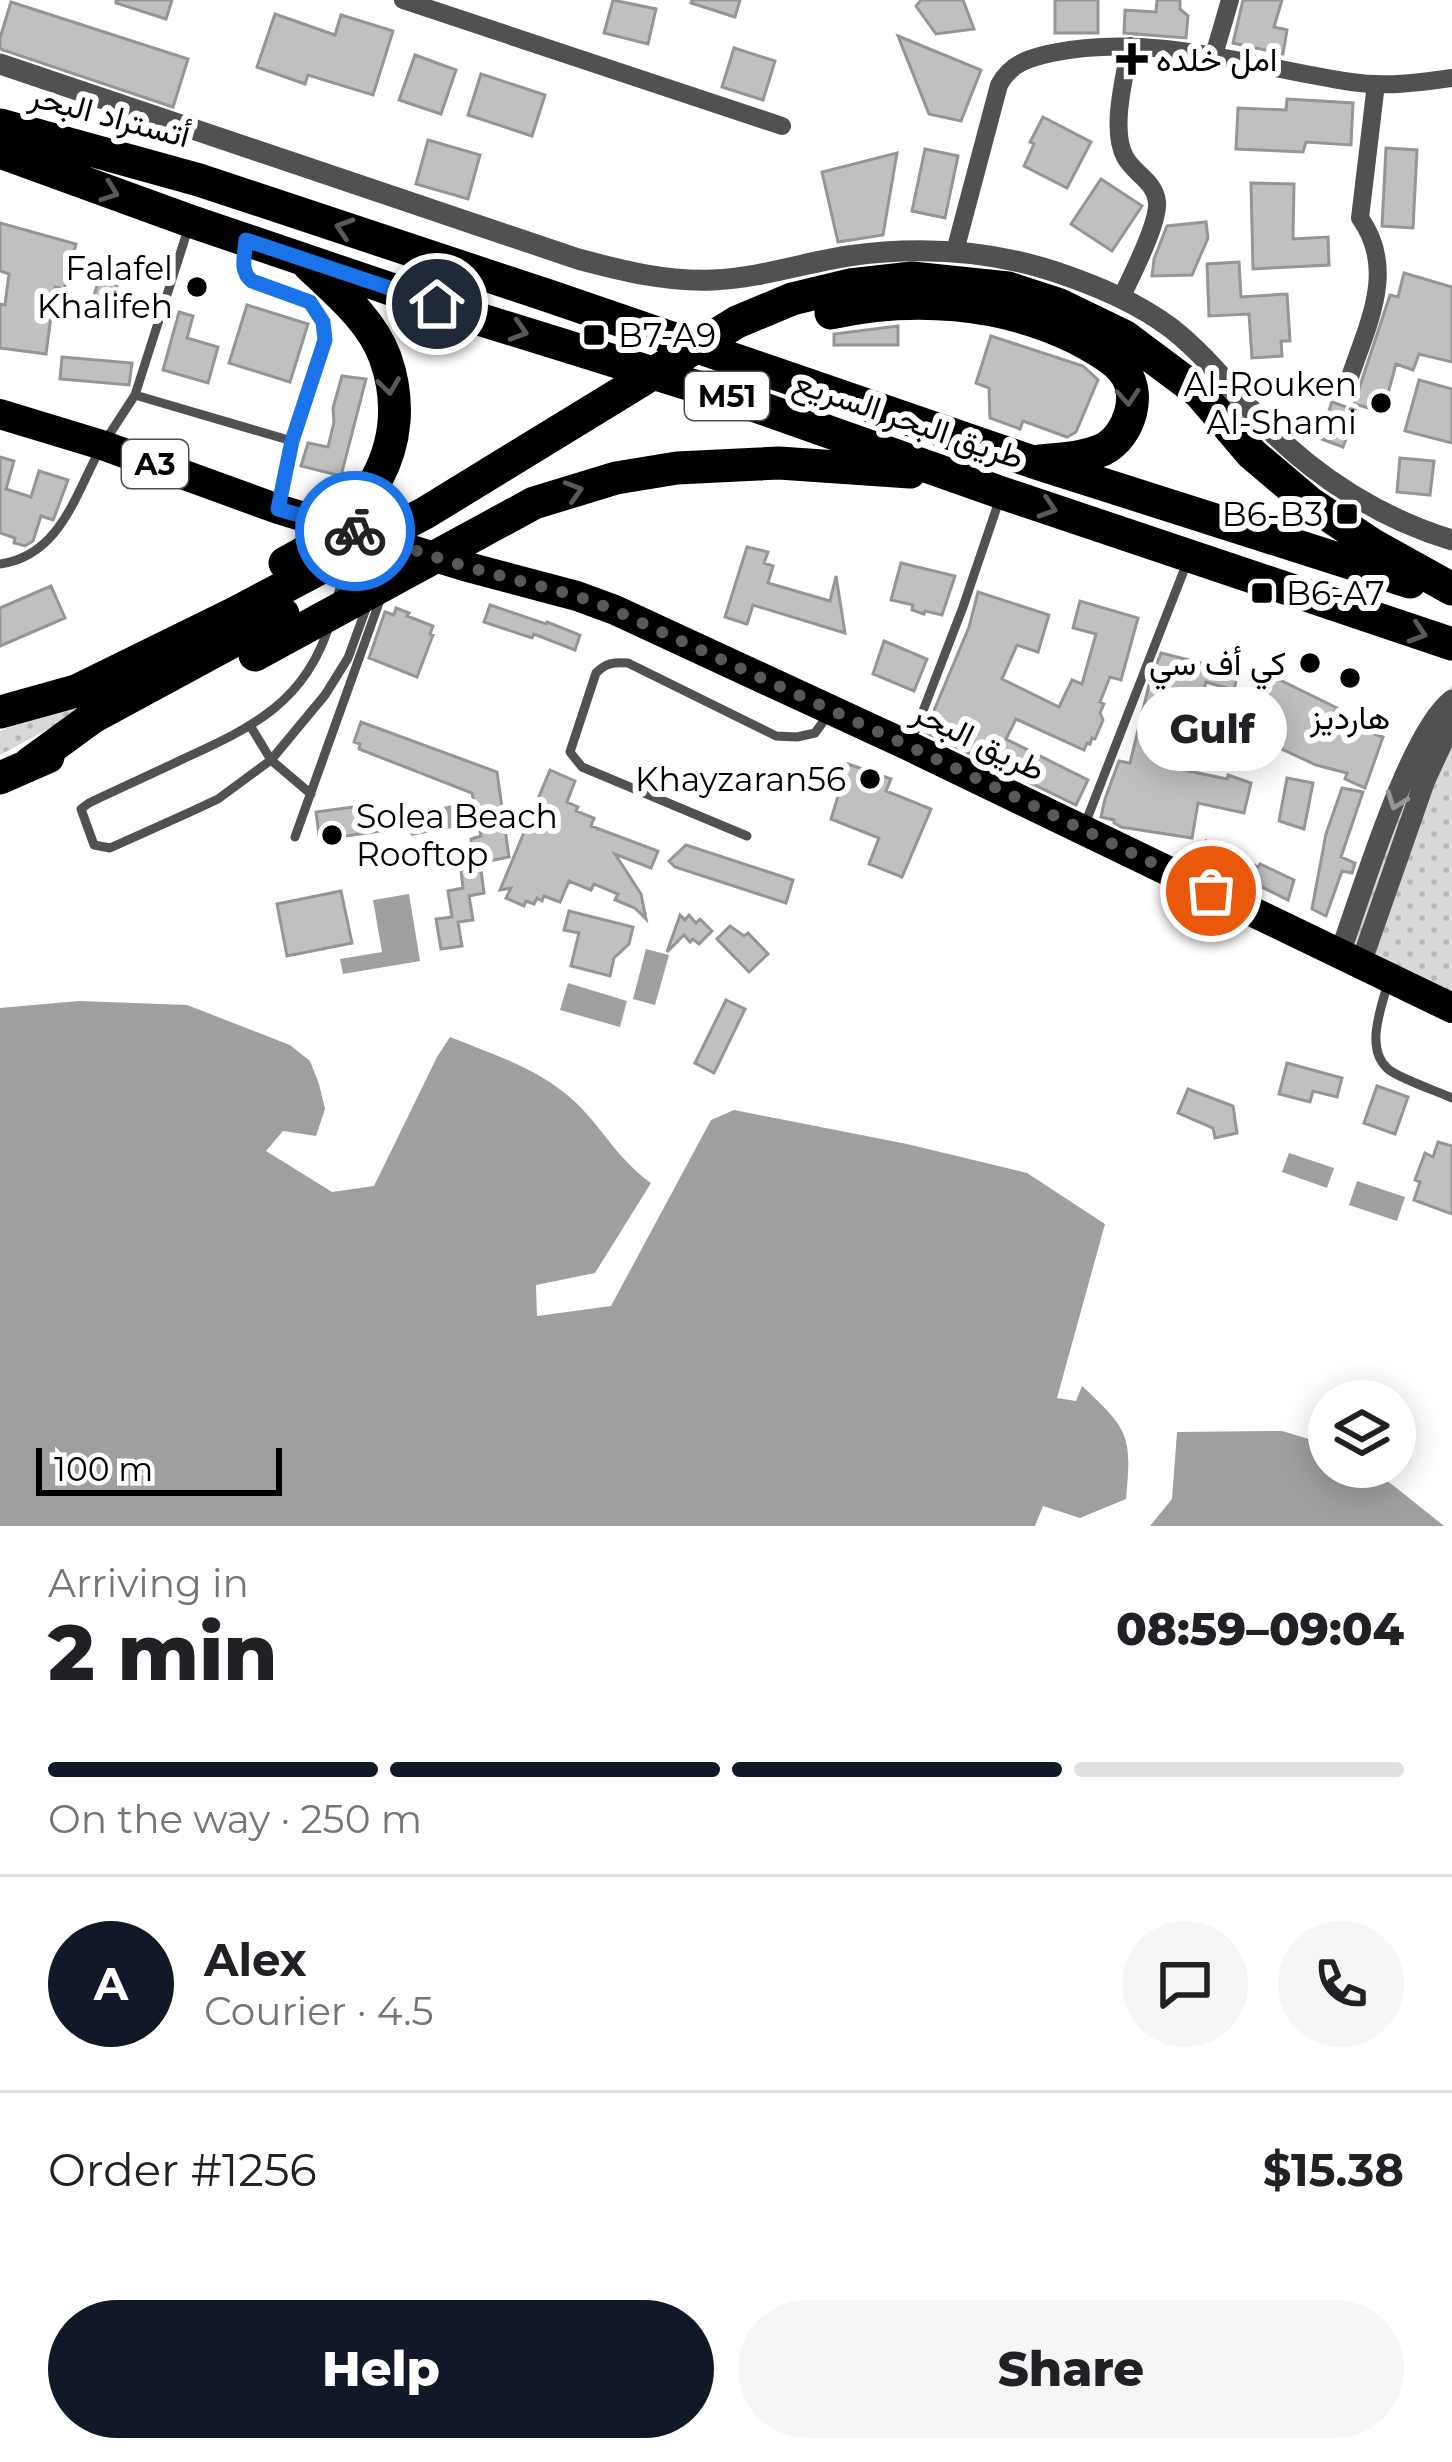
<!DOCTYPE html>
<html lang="en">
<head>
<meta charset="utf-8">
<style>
	body { margin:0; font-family:Montserrat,Vazirmatn,sans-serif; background:#f6f6f6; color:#202124; height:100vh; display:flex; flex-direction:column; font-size:45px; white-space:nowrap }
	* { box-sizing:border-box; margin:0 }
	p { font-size:39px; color:#757577 }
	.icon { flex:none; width:66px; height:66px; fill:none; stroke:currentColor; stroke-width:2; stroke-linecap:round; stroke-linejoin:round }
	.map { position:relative; height:1526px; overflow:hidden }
	.details { display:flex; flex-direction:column; background:#fff; flex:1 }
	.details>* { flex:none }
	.buttons { position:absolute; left:1308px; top:1380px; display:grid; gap:24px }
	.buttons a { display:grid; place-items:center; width:108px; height:108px; border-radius:50%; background:#fff; box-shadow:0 6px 30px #0003; font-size:60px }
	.scale { position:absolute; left:36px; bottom:30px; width:246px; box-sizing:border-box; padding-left:12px; border:6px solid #000; border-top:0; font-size:33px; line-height:42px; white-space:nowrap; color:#000; -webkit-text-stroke:9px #fff; paint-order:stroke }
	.pin { position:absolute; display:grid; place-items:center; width:102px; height:102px; color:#fff; margin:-51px; border:6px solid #fff; border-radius:50%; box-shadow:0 3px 12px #0007 }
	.courier { position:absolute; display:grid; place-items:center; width:120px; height:120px; margin:-60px; border:9px solid #1a73e8; border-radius:50%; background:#fff; color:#222; box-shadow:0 3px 15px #0007 }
	.bubble { position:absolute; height:84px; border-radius:42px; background:#fff; box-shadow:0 6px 30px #0003; font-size:39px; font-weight:800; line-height:84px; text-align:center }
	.headline em { font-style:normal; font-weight:800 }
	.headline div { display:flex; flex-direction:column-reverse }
	.headline { display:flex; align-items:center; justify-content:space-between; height:204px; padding:0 48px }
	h1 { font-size:78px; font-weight:800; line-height:90px }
	.bar { display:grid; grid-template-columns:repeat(4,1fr); gap:18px 12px; align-content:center; height:144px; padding:0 48px }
	.bar i { height:15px; border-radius:9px; background:#e0e0e0 }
	.bar .active { background:#111827 }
	.bar p { grid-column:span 4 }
	.line { display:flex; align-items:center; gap:30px; padding:0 48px; border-top:3px solid #e0e0e0 }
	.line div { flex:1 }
	.round { display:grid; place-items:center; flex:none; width:126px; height:126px; border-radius:63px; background:#f6f6f6 }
	.button { display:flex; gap:24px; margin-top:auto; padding:24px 48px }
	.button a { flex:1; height:138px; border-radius:72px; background:#111827; color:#fff; font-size:48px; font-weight:800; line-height:138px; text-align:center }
	.button a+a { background:#f6f6f6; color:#202124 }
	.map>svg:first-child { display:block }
	.green { fill:url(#green-dots) }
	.water { fill:#9f9f9f }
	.building { fill:#c0c0c0; stroke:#959595; stroke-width:3 }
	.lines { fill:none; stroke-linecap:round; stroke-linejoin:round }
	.service { stroke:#515151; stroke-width:9 }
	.minor { stroke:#515151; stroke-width:18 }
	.tertiary { stroke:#515151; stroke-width:21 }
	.trunk { stroke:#000; stroke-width:30 }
	.motorway { stroke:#000; stroke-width:33 }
	.oneway { stroke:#595959 }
	.oneway2 { stroke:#979797 }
	.done { stroke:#595959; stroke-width:12; stroke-dasharray:0 21.6 }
	.route { stroke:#1a73e8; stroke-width:15 }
	.poi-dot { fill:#000; stroke:#fff; stroke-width:4.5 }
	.labels { text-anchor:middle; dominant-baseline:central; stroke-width:12; stroke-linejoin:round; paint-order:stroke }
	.shield { fill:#fff; stroke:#4c4c4c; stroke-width:3 }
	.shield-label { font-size:30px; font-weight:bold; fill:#000 }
	.poi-label { font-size:33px; fill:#000; stroke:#fff; text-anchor:end }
	.street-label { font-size:33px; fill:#000; stroke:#fff }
</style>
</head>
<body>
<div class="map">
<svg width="1452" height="1526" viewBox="0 0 1452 1526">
	<defs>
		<pattern id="green-dots" width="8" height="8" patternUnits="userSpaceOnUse" patternTransform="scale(3)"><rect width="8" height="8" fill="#d8d8d8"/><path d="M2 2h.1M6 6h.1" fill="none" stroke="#b8b8b8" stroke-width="1.8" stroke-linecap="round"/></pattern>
	</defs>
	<rect width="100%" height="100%" fill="#fff"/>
	<path class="green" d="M117 684 82 711 0 755V731Z
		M1452 685V1012L1335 953 1412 740Z"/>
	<path class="water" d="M453 805 457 827 411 836 407 814Z
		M409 894 420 961 343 974 340 959 382 952 373 900Z
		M646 949 669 955 655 1005 633 999Z
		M568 983 627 1001 620 1027 560 1010Z
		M79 1001 187 1005 290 1045 310 1061 319 1084 325 1109 316 1136 283 1131 266 1151 332 1192 374 1186 437 1057 450 1037C492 1054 540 1069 574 1101 603 1128 617 1159 651 1183L595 1273 536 1285 537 1316 611 1306 711 1120 734 1110 907 1144 1027 1173 1105 1224 1057 1398 1076 1401 1082 1386C1129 1430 1132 1435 1126 1499L1080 1518 1043 1506 1035 1526H0V1008Z
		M1289 1153 1334 1168 1327 1188 1282 1172Z
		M1357 1181 1405 1197 1397 1221 1349 1205Z
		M1282 1431 1329 1445V1467H1366L1394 1486 1444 1526H1150L1172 1499 1177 1432Z"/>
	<path class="building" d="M116 0H172L166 19 116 3Z
		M613 0 656 9 648 44 604 33Z
		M692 0H740L735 17 691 3Z
		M921 0H963L974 29 936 34 916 6Z
		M1055 0H1098V33H1055Z
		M1157 0H1180V9L1188 16 1186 38 1124 33 1125 10 1156 12Z
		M1243 0H1282L1274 27 1287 30 1283 54 1233 43Z
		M11 2 188 59 173 107 0 49V38Z
		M275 14 335 35 341 15 393 31 373 95 308 75 305 84 257 67Z
		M898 36 981 70 961 121 929 114Z
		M734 48 775 61 763 100 722 87Z
		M415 55 456 70 441 114 399 100Z
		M481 74 545 95 532 136 468 115Z
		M1287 99 1353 103 1351 145 1306 142 1303 152 1236 149 1238 108 1286 110Z
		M1043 117 1091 142 1067 188 1024 166 1034 144 1030 142Z
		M428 140 480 155 468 199 416 184Z
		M1386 148 1417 150 1413 228 1382 226Z
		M925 149 958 156 945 218 912 211Z
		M897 153 883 235 838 242 822 172Z
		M1101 179 1142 206 1112 251 1071 224Z
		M1251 183 1294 184 1293 239 1328 237 1329 265 1253 269Z
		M1206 222 1208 238 1192 275 1152 276 1154 259 1167 226Z
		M0 223 76 244 64 289 55 287 46 354 0 348V304L5 305 9 274 0 271Z
		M1239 262 1241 297 1287 294 1290 341H1281L1282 356 1252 358 1249 314 1209 316 1207 264Z
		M102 267 121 272 110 308 92 303Z
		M1404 273 1452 287V362L1419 354 1413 370 1396 364 1383 412 1354 404 1390 295 1398 297Z
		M247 305 308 324 290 382 229 363Z
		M179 312 193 316 187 338 218 347 208 383 163 370Z
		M898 326V345H834V334Z
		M991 336 1083 366 1098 380 1076 432 1067 437 1023 421 1020 429 990 418 989 388 976 383Z
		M62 357 132 363 129 385 60 379Z
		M342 376 366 379 341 476 301 466 308 443 328 447 334 422 333 408Z
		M1419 380 1452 389V443L1405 431Z
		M1332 402 1357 411 1343 447 1319 438Z
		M0 457 14 461 6 489 31 497 39 471 68 480 54 518 53 520 41 516 33 541 25 546 14 543 15 538 0 533Z
		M1400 458 1434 461 1430 495 1397 492Z
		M747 547 768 552 764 563 773 566 768 583 830 601 836 576 845 633 753 605 747 624 725 617Z
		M901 563 955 576 942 615 925 611 924 614 912 610 913 605 891 600Z
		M51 586 65 618 0 646V608Z
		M978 592 1049 615 1038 652 1017 645 1002 679 1059 707 1072 680 1082 684 1096 634 1073 628 1080 601 1138 618 1121 680 1110 677 1100 702 1104 704 1100 713 1103 720 1095 739 1092 738 1090 744 1087 743 1084 750 1016 719 1006 739 1088 780 1076 805 925 732 969 627Z
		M490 605 546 624 547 622 580 635 575 650 534 634 532 638 484 622Z
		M396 608 409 613 407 616 433 626 430 634 433 635 417 677 369 658 385 612 394 615Z
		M884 641 927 659 914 691 873 674Z
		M1161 653 1238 672 1234 690 1206 682 1184 770 1227 779 1228 775 1251 783 1244 813 1198 803 1192 838 1121 827 1114 823V820L1101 817 1105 799 1119 761 1130 763 1149 685Z
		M1270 675 1337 708 1331 716 1336 719 1335 721 1383 737 1365 788 1345 779 1347 773 1316 765 1247 733 1249 729 1241 725 1262 682 1266 684Z
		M361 722 497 772 509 857 480 863 484 893 469 896 473 920 458 922 462 946 441 949 436 919 452 917 448 891 463 888 460 862 474 859 471 839 481 836 472 793 359 749 360 744 354 742Z
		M848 764 891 779 886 791 931 809 902 877 869 864 879 838 831 819Z
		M550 770 575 781 567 802 578 807 576 811 594 818 591 826 658 851 651 868 615 854 641 894 646 919 635 908 615 900 618 894 594 884 591 890 569 881 560 902 544 896 542 901 537 898 534 904 526 901 524 906 506 898 511 888 500 890Z
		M1287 778 1313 783 1304 829 1279 821Z
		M1342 788 1363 792 1341 857 1355 863 1352 873 1342 871 1326 916 1312 909 1326 834Z
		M376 804 380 831 326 839 325 833 319 835 316 812Z
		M1206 841 1258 867 1260 864 1294 880 1288 900 1198 855Z
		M686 845 793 880 786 903 675 867 669 861Z
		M341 891 352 943 287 956 277 904Z
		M569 911 633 927 629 944 614 958 610 976 571 966 579 933 564 930Z
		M680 915 685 920 689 915 696 923 700 919 712 931 699 944 693 939 690 942 684 935 667 952Z
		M730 926 744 936 748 933 768 954 749 972 717 939Z
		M726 1000 745 1009 714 1073 695 1063Z
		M1287 1063 1342 1078 1337 1097 1313 1091 1310 1102 1279 1094Z
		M1377 1086 1408 1097 1395 1134 1364 1123Z
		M1188 1089 1233 1106 1237 1133 1215 1138 1213 1128 1178 1113Z
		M1438 1142 1452 1146V1214L1414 1200 1420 1182 1415 1180 1425 1153 1433 1157Z"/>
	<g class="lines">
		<path class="service" d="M245 245C244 259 240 272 252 281L309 302 323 322 325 340 292 441 279 504
			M135 395 292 441
			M107 438 135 395 189 226
			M0 564C58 556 74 499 98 453
			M336 601 347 566
			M330 623C306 702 253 727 183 759 152 774 120 788 89 803L81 809 94 845 110 848 188 813 218 799 271 760 325 695 348 658 367 606
			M251 727 271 760 311 794
			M911 742 963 607 1000 498
			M1085 824 1188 560
			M747 836 582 767 570 752 596 673C606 663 613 662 628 663L776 736 797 737 815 733 828 715
			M295 837 380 600
			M1388 982C1382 1007 1364 1048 1388 1069 1398 1078 1437 1091 1452 1098"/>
		<path class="minor" d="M403 0 782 126
			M1214 55 1230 0
			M955 251 999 85C1011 63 1029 58 1052 53 1154 32 1251 67 1351 82 1385 87 1418 83 1452 78
			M1121 298C1131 277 1159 223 1157 202 1155 181 1134 174 1125 157 1110 129 1125 76 1130 46
			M1348 383C1366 327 1398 271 1360 218L1376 84"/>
		<path class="tertiary" d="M0 64 578 259C623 271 667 282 713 280 760 278 803 263 848 256 919 246 989 250 1056 272 1097 286 1136 302 1171 328 1208 357 1234 393 1266 426 1317 478 1382 519 1452 540
			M1340 953C1361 896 1409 733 1452 700
			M1361 963 1425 780 1452 722"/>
		<path class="trunk" d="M0 414 102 445 278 509 464 566 577 596 615 610 909 746 1452 1008"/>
		<path class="motorway" d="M0 125 199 180 549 296 1033 462 1410 582
			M0 152 190 221 482 320 730 397 1002 493 1452 644
			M831 313C911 295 1001 301 1076 338 1091 346 1111 356 1122 369 1143 392 1130 435 1104 449 1085 458 1061 459 1040 461
			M285 563C364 524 417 447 385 357 371 319 336 291 308 264
			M255 655 534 503 616 478 677 468 779 463 910 472
			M0 712 76 691 235 613 425 513 737 322 792 299 850 285 912 278 1008 288 1060 305 1124 336 1199 392 1252 454 1310 503 1373 545 1452 589
			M30 763 93 717 283 614
			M0 778 48 757"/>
	</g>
	<defs><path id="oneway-chevron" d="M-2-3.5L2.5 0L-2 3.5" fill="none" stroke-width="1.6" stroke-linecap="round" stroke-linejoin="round" transform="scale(3)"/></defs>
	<g class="oneway">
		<use href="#oneway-chevron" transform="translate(110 192) rotate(20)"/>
		<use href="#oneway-chevron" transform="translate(344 228) rotate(-162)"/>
		<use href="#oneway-chevron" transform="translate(519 331) rotate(17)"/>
		<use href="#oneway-chevron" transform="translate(389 386) rotate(82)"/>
		<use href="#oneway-chevron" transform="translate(1128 397) rotate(86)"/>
		<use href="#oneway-chevron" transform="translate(574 491) rotate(-17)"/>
		<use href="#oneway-chevron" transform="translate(1048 508) rotate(18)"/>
		<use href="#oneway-chevron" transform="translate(1418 633) rotate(18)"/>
	</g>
	<use class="oneway2" href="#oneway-chevron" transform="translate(1396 801) rotate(110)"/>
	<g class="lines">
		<path class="done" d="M355 531 464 566 577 596 614 610 909 746 1211 891"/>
		<path class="route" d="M355 531 278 509 292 441 325 340 323 322 310 302 252 281C239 271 245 255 246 240L437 304"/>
	</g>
	<g class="poi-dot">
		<path d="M1126 41h12v12h12v12h-12v12h-12v-12h-12v-12h12z"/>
		<circle cx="197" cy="287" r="12"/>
		<rect x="582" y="323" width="24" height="24" rx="6"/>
		<circle cx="1381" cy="403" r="12"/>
		<rect x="1335" y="502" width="24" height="24" rx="6"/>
		<rect x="1250" y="581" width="24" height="24" rx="6"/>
		<circle cx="1310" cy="663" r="12"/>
		<circle cx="1350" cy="678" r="12"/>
		<circle cx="870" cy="779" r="12"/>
		<circle cx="332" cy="835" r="12"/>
	</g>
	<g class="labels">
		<g class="shield">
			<rect x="685" y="372" width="84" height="48" rx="9"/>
			<rect x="122" y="440" width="66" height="48" rx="9"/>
		</g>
		<g class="shield-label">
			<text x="727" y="396">M51</text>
			<text x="155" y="464">A3</text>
		</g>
		<g class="poi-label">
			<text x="1156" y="59" text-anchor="start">امل خلده</text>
			<text x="173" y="268">Falafel<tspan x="173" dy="38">Khalifeh</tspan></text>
			<text x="618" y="335" text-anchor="start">B7-A9</text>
			<text x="1357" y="384">Al-Rouken<tspan x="1357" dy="38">Al-Shami</tspan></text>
			<text x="1323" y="514">B6-B3</text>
			<text x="1286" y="593" text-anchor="start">B6-A7</text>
			<text x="1286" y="663">كي أف سي</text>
			<text x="1350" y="717" text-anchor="middle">هارديز</text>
			<text x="846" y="779">Khayzaran56</text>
			<text x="356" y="816" text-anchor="start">Solea Beach<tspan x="356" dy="38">Rooftop</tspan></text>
		</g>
		<g class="street-label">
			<text transform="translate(110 115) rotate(15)">أتستراد البحر</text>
			<text transform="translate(909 419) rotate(19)">طريق البحر السريع</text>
			<text transform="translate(979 740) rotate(26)">طريق البحر</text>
		</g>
	</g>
</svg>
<div class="buttons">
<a><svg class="icon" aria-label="layers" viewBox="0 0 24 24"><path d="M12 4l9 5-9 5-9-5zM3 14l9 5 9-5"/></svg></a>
</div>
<div class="scale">100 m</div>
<div class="pin" style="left:1211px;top:891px;background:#ea580c"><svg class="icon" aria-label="bag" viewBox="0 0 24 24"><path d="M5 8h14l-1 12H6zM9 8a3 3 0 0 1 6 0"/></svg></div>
<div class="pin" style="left:437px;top:304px;background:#1f2937"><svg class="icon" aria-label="home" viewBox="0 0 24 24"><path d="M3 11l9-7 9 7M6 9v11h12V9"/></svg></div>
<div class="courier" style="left:355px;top:531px"><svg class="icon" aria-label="bike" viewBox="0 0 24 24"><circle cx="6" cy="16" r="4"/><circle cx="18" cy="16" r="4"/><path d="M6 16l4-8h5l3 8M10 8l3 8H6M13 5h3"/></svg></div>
<div class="bubble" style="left:1137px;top:687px;width:150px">Gulf</div>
</div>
<section class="details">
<div class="headline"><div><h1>2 min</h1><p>Arriving in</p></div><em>08:59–09:04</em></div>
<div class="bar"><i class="active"></i><i class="active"></i><i class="active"></i><i></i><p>On the way · 250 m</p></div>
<div class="line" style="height:216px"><b class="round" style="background:#111827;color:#fff">A</b><div><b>Alex</b><p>Courier · 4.5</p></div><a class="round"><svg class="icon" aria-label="chat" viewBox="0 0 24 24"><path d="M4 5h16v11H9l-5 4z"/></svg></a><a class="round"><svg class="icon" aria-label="phone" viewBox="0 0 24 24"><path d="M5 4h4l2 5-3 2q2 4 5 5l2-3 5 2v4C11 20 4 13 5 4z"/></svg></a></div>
<div class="line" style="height:156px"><div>Order #1256</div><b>$15.38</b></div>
<div class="button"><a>Help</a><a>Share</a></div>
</section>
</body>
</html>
